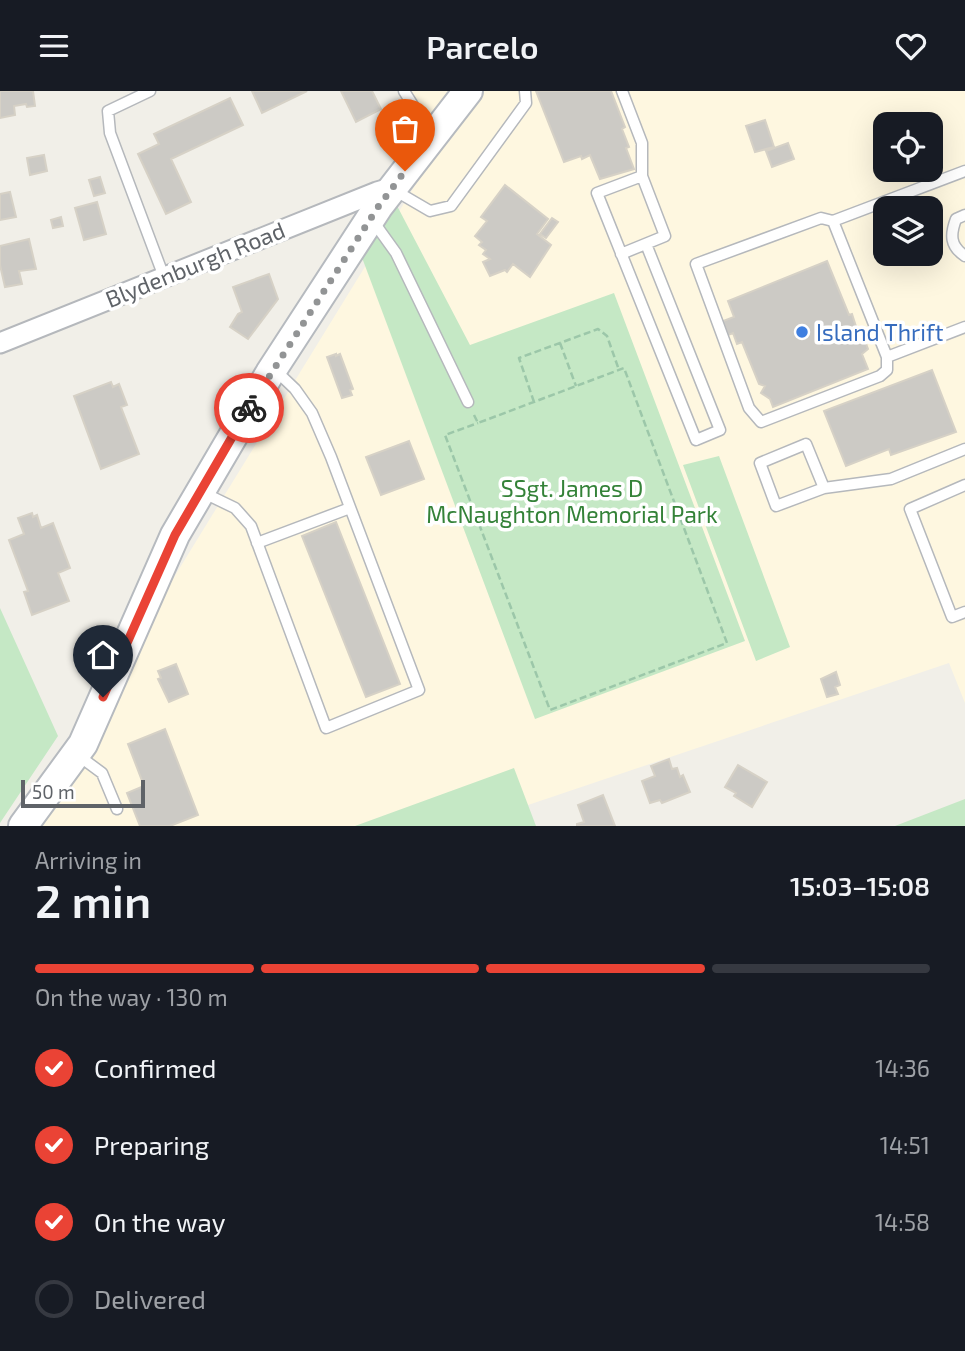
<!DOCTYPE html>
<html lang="en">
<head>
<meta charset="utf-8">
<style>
	body { margin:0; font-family:"Exo 2",sans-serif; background:#242831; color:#f1f3f6; height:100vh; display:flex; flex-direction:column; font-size:26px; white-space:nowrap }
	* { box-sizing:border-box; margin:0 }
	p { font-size:23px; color:#9ea1a6 }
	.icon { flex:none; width:38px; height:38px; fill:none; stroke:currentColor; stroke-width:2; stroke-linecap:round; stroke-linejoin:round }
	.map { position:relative; height:735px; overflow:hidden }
	.side { display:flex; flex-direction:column; background:#171b24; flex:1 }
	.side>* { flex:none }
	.buttons { position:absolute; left:873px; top:21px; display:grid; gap:14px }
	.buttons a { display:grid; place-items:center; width:70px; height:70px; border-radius:14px; background:#171b24; box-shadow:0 7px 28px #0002; font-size:35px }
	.scale { position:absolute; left:21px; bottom:18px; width:124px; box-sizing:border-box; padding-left:7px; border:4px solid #5f6368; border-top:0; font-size:19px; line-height:24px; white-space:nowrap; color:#5f6368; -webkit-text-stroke:5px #fff; paint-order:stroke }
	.pin { position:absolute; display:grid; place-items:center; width:60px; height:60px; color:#fff; margin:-72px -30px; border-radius:50% 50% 50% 0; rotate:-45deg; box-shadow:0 0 7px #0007 }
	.pin .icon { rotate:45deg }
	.courier { position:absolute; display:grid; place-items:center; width:70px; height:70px; margin:-35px; border:5px solid #ea4335; border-radius:50%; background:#fff; color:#222; box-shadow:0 2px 9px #0007 }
	.headline em { font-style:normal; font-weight:600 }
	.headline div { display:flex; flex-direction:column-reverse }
	.headline { display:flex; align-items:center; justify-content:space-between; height:119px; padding:0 35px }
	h1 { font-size:46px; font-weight:600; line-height:52px }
	.bar { display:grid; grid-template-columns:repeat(4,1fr); gap:10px 7px; align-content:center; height:84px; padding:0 35px }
	.bar i { height:9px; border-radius:5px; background:#363941 }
	.bar .selected { background:#ea4335 }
	.bar p { grid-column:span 4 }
	ol { padding:0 35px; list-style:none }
	li { display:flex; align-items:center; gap:21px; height:77px }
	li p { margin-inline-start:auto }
	li .icon { padding:7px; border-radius:50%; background:#ea4335; color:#fff; stroke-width:4 }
	li:last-child { color:#9ea1a6 }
	li i { width:38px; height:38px; border:4px solid #363941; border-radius:50% }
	header { display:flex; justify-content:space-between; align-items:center; height:91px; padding:0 35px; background:#171b24; font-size:32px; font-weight:600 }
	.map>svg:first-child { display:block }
	.commercial { fill:#fef7e0; fill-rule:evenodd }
	.green { fill:#c5e8c5 }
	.building { fill:#cccac5; stroke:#d6d1c6; stroke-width:2 }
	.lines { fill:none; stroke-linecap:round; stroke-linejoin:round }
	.lane-casing { stroke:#b5b8bc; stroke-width:13 }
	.street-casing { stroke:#b5b8bc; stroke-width:23 }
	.secondary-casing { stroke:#b6babf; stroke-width:32 }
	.path { stroke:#9cc7a9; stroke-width:2.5; stroke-dasharray:7 3.5; stroke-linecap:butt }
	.lane { stroke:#fff; stroke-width:10 }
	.street { stroke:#fff; stroke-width:19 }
	.secondary { stroke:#fff; stroke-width:28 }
	.done { stroke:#929495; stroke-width:7; stroke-dasharray:0 12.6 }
	.route { stroke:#ea4335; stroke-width:9 }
	.shop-dot { fill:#3f7fe0; stroke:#fff; stroke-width:2.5 }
	.labels { text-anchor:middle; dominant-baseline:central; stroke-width:7; stroke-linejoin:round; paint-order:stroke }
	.street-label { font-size:23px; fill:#5f6368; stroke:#fff }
	.shop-label { font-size:23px; fill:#366cbe; stroke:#fff; text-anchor:start }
	.park-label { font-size:23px; fill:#348238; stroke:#fff }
</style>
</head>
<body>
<header><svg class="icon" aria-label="menu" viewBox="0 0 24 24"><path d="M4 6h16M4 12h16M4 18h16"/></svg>Parcelo<svg class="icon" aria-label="heart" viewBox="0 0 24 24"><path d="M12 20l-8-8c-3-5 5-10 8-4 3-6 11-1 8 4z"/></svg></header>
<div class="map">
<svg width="965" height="735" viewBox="0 0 965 735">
	<rect width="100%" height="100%" fill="#f1efe8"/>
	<path class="commercial" d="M405 0H965V612L949 572 466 735H21L438 57ZM886 33H931V79H886ZM886 117H931V163H886Z"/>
	<path class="green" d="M394 109 470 254 614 202 745 550 535 628 358 156Z
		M719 365 790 556 756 570 683 374Z
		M0 517 58 645 0 732Z
		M514 677 536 735H355Z
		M965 708V735H895Z"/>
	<path class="building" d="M0 0H33L35 15 27 16 26 13 14 15 15 24 0 27Z
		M252 0H307L262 22Z
		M341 0H372L381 18 356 31Z
		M536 0H611L625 36 622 38 629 56 626 57 634 78 600 88 590 64 582 68 581 65 564 71Z
		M230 7 243 34 171 68 191 111 166 123 138 63 159 53 154 43Z
		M921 22 925 33H886Z
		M765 29 774 56 755 61 746 35Z
		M886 34V66L876 37Z
		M788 52 794 68 772 76 766 60Z
		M44 64 47 80 30 84 27 67Z
		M100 86 105 102 94 105 89 89Z
		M505 94 548 128 537 143 551 154 530 186 513 173 507 181 505 179 490 185 483 171 490 168 483 163 486 159 479 154 482 151 475 145 487 130 481 126Z
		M10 101 16 126 0 129V103Z
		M97 111 106 143 84 149 75 117Z
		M61 126 63 135 53 137 51 129Z
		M552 127 558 131 546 147 540 143Z
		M29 148 36 178 19 180 22 193 5 196 0 174V155Z
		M827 170 849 224 852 223 861 251 865 250 868 258 862 263 868 278 773 316 770 308 761 302 765 295 759 293 742 251 737 253 733 242 728 244 723 230 734 226 728 210Z
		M269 183 278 208 248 248 230 236 238 223 242 221 233 196Z
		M336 263V265L340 263 353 298 350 299 352 304 342 307 327 266Z
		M932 279 956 341 891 364 889 358 846 375 824 320Z
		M111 291 113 296 119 293 127 314 121 316 139 363 101 378 74 305Z
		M409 350 424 388 381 404 366 366Z
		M32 422 33 426 37 424 41 437 53 432 70 477 58 482 69 510 32 524 24 501 28 500 9 449 24 443 18 427Z
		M336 431 400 593 366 606 302 445Z
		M176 573 188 603 169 611 158 588 161 587 158 580Z
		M836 581 840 594 835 596 838 603 827 606 821 588Z
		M165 638 198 724 170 735H140L127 702 144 695 128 653Z
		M669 668 672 678 677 677 680 686 683 684 690 701 662 712 660 709 650 712 642 690 655 685 651 675Z
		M738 674 767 691 752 716 734 705 736 702 725 696Z
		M603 704 615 735H577V733L584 731 578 714Z"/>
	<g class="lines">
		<defs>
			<path id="lane" d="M150 0 108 20 110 42 164 186
				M404 0 431 43
				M642 85 597 102 696 349 720 339 646 153
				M394 99 430 120 451 115 526 12 525 0
				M965 124 956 128C950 144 950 155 965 165
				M373 130 396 162 468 311
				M833 130 821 127 696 173 749 317 761 331 880 285 887 279V266L833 130 965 80
				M621 163 665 145 642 85V52L622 0
				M887 266 965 236
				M965 394 910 418 952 526 965 521
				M824 397 806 353 760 372 776 415 824 397 891 388 965 358
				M204 402 235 417 251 435 326 637 419 599 331 366 312 322 295 298 274 278
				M257 452 350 417
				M79 665 102 682 117 718"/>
			<path id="street" d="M0 252 377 101 391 97"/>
			<path id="secondary" d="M23 735 83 653 175 444 270 282 378 116 468 0"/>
		</defs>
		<use href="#lane" class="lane-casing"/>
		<use href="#street" class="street-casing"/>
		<use href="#secondary" class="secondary-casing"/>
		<path class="path" d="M560 252 576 295
			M534 311 519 267 598 238 607 245 619 279
			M474 324 478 332 624 277 727 552 550 619 445 344 478 332"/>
		<use href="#lane" class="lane"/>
		<use href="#street" class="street"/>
		<use href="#secondary" class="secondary"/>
	</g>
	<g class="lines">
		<path class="done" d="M249 317 378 116 405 80"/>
		<path class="route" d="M103 606 175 444 249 317"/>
	</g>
	<circle class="shop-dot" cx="802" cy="241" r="7"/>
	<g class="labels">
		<g class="street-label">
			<text transform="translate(195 173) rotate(-22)">Blydenburgh Road</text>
		</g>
		<g class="shop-label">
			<text x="816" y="241">Island Thrift</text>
		</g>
		<g class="park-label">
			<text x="572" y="397">SSgt. James D<tspan x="572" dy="26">McNaughton Memorial Park</tspan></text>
		</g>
	</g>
</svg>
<div class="buttons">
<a><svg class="icon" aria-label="locate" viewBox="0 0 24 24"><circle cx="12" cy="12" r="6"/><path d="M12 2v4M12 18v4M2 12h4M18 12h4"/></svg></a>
<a><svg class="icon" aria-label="layers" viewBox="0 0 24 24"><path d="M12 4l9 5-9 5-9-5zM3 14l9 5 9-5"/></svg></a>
</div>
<div class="scale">50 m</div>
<div class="pin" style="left:405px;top:80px;background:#ea580c"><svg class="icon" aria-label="bag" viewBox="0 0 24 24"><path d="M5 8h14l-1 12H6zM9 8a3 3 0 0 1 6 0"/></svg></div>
<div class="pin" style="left:103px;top:606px;background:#1f2937"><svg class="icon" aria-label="home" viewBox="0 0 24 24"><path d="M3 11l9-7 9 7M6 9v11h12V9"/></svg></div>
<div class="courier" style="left:249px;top:317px"><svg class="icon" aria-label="bike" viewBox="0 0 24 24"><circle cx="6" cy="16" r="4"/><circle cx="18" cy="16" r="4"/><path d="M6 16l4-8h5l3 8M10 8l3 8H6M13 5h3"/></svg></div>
</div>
<section class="side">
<div class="headline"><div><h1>2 min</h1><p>Arriving in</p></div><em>15:03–15:08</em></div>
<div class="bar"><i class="selected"></i><i class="selected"></i><i class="selected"></i><i></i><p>On the way · 130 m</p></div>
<ol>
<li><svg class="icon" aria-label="check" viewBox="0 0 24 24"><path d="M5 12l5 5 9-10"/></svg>Confirmed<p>14:36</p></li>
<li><svg class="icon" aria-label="check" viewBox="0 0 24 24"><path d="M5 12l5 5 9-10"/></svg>Preparing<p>14:51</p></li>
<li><svg class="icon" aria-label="check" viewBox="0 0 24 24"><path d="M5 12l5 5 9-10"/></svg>On the way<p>14:58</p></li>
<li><i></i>Delivered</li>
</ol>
</section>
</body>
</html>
